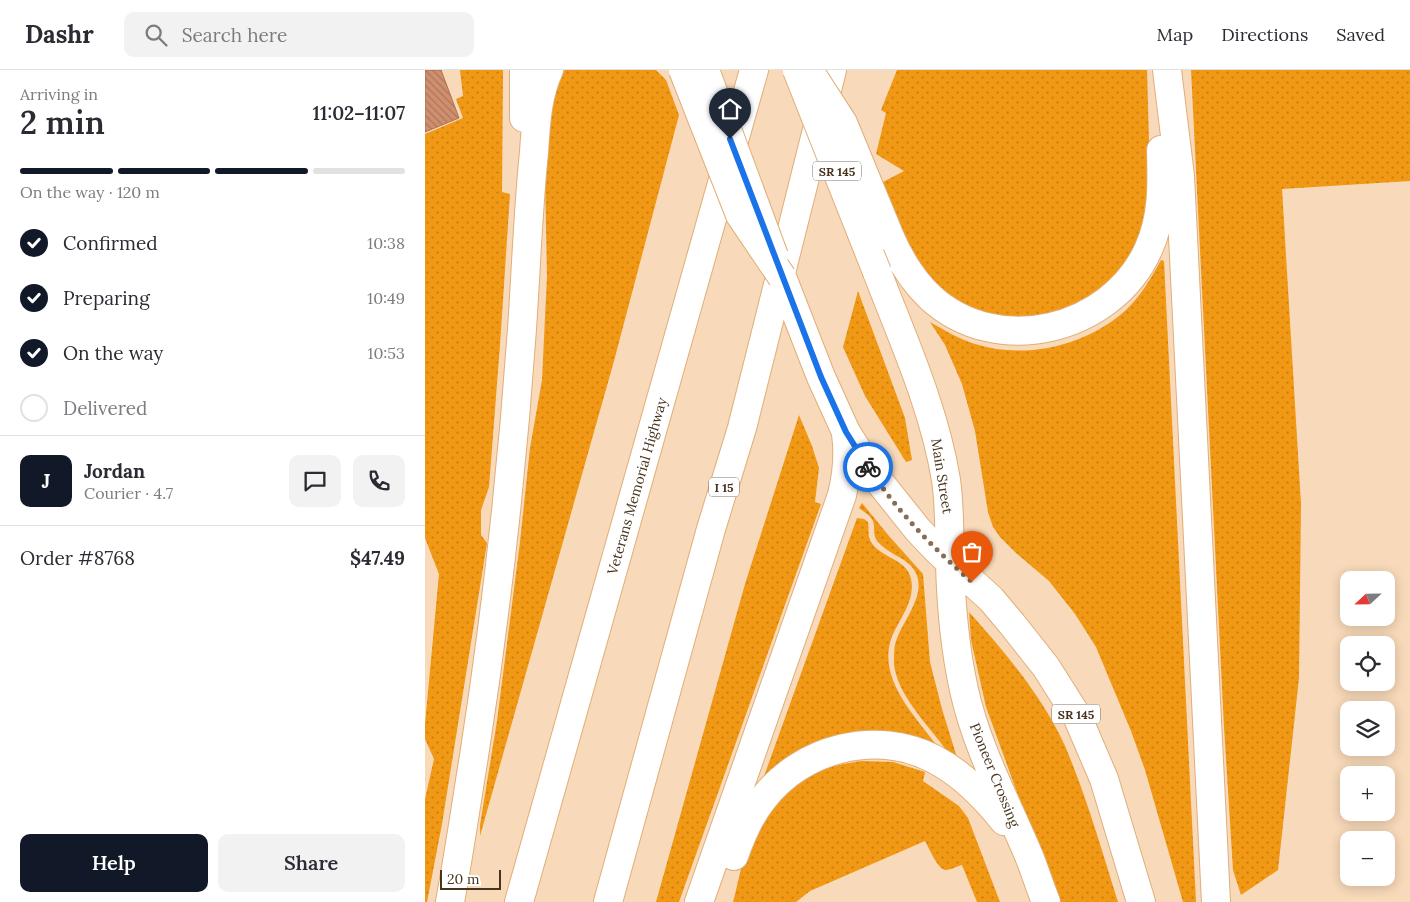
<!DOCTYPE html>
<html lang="en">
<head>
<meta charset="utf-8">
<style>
	body { margin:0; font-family:Lora,serif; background:#f2f2f3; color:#2b2b33; height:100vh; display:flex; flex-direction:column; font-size:19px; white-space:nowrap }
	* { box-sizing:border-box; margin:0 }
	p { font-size:16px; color:#7c7c81 }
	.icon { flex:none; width:28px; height:28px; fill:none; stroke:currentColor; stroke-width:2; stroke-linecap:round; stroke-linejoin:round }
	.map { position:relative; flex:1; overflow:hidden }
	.panel { display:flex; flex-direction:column; background:#fff; width:425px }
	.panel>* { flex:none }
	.needle { width:32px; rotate:248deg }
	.tools { position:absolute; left:915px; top:501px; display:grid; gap:10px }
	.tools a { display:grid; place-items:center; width:55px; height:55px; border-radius:10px; background:#fff; box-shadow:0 2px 12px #0003; font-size:25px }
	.scale { position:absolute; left:15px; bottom:12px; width:61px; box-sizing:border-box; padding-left:5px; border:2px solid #48341d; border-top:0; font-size:14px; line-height:18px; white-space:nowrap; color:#48341d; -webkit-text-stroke:4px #fff; paint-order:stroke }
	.pin { position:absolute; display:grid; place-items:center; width:42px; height:42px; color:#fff; margin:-51px -21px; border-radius:50% 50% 50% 0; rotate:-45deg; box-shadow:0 0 5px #0007 }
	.pin .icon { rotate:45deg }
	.courier { position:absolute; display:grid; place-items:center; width:50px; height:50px; margin:-25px; border:4px solid #1a73e8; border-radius:50%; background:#fff; color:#222; box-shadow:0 1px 6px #0007 }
	.head em { font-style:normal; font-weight:600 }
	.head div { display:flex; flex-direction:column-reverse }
	.head { display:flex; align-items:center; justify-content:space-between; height:85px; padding:0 20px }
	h1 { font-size:32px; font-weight:600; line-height:38px }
	.bar { display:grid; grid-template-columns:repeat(4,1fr); gap:8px 5px; align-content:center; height:60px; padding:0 20px }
	.bar i { height:6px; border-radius:4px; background:#e1e1e2 }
	.bar .active { background:#111827 }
	.bar p { grid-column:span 4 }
	.line { display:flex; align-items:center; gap:12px; padding:0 20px; border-top:1px solid #e1e1e2 }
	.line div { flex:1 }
	.round { display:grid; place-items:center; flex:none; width:52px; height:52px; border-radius:10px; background:#f2f2f3 }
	ol { padding:0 20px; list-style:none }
	li { display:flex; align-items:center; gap:15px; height:55px }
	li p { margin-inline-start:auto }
	li .icon { padding:5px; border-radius:50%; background:#111827; color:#fff; stroke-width:4 }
	li:last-child { color:#7c7c81 }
	li i { width:28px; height:28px; border:2px solid #e1e1e2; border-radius:50% }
	.button { display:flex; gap:10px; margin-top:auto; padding:10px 20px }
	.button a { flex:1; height:58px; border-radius:10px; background:#111827; color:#fff; font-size:20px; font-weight:600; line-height:58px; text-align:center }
	.button a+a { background:#f2f2f3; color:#2b2b33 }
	header { display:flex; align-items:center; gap:30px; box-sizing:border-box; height:70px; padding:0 25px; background:#fff; border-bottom:1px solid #e1e1e2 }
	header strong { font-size:24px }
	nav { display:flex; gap:28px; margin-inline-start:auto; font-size:18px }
	.search { width:350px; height:45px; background:#f2f2f3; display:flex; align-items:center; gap:12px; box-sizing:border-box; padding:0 18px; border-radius:10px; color:#7c7c81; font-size:19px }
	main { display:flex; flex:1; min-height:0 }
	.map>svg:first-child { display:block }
	.grass { fill:url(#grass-dots) }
	.building { fill:url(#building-back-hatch); stroke:#af7151 }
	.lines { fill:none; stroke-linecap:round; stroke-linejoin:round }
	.highway-casing { stroke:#e0ae78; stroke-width:30 }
	.highway { stroke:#fff; stroke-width:28 }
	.major-bridge-casing { stroke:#e0ae78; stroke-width:30; stroke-linecap:butt }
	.highway-bridge-casing { stroke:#e0ae78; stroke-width:30; stroke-linecap:butt }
	.major-bridge { stroke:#fff; stroke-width:28 }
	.highway-bridge { stroke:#fff; stroke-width:28 }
	.done { stroke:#866e54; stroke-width:5; stroke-dasharray:0 9 }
	.route { stroke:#1a73e8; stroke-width:6 }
	.labels { text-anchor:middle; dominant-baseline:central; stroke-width:4; stroke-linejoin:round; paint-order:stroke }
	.shield { fill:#fff; stroke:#7f7161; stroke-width:1 }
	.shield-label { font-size:12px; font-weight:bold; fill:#48341d }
	.street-label { font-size:14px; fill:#48341d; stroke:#fff }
</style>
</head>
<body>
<header>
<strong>Dashr</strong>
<div class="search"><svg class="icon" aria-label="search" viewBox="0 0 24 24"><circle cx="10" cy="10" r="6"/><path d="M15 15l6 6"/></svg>Search here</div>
<nav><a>Map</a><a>Directions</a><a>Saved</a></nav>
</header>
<main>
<section class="panel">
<div class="head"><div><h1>2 min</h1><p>Arriving in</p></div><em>11:02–11:07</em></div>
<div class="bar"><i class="active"></i><i class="active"></i><i class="active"></i><i></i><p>On the way · 120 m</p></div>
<ol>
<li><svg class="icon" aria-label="check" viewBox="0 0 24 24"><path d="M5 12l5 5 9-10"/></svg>Confirmed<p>10:38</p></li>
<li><svg class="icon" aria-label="check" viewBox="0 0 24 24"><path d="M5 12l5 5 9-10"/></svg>Preparing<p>10:49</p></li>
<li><svg class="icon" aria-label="check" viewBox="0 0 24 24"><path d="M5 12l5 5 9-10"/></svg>On the way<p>10:53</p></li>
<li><i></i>Delivered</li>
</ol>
<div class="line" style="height:90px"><b class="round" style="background:#111827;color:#fff">J</b><div><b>Jordan</b><p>Courier · 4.7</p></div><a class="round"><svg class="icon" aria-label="chat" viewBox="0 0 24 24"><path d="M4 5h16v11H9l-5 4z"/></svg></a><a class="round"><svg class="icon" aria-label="phone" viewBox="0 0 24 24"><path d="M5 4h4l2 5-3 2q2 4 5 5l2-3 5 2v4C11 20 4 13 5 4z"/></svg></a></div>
<div class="line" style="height:65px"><div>Order #8768</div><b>$47.49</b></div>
<div class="button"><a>Help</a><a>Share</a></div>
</section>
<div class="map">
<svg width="985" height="832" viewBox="0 0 985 832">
	<defs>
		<pattern id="grass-dots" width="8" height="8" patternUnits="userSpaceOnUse" patternTransform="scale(1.25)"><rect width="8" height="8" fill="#f19814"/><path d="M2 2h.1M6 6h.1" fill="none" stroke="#c57d12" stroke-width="1.8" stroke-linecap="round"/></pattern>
		<pattern id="building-back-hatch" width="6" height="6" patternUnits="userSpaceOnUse" patternTransform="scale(1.25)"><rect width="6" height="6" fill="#cf8f6e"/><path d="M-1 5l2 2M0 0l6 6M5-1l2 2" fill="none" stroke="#aa765a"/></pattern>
	</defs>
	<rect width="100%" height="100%" fill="#f8d9b9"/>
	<path class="grass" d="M35 0H78L77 122 85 124 75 275 64 417 56 440V465L62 473 17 754 2 832H0V729L9 689 0 669V654L14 504 0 468V64L38 48 31 29 38 26Z
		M140 0H231L241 10 254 45 189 291 55 766V755L72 651 95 472 105 378 117 310 122 206 120 108 122 54 129 19Z
		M472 0H722L726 144 704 202 625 255 529 240 489 192 456 113 479 101 451 84 461 43 456 40Z
		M766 0H985V111L857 119 876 434 874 608 853 800 816 825 808 800 799 657Z
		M736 190 739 191 771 832H758L720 700 706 661 671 577 650 544 624 511 591 483 575 467 568 457 563 442 550 361 537 314 520 275 505 252C519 260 534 269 550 274 601 290 661 276 701 240 716 226 726 208 736 190Z
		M433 221 480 348 487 390 481 392 440 326 418 277Z
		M374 345 387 376 394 398 390 432 396 434 254 832H231L320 514Z
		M437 433 464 466 498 504 505 592 517 639 534 694 522 687V681C504 656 472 625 469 594 469 588 469 580 470 575 476 550 507 522 487 497 478 487 465 484 456 475 446 466 451 460 448 451 445 445 439 442 434 438Z
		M432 448 439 449 443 452C444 457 443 462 444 467 450 488 482 487 486 509 490 527 479 543 471 558 446 603 488 643 513 677L477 671 338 709Z
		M544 542C580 582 618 627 640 676 661 725 677 781 693 832H632L561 637 546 570Z
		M436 691 468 692 500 702 498 711 534 736 543 748 575 832H552L537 795C532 796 526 800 521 800 513 800 504 778 500 771L385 821 371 832H308C313 814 316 794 323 776 337 741 369 707 406 697 416 694 426 693 436 691Z"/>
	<path class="building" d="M0 0H16L34 48 0 62Z"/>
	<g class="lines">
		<defs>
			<path id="highway" d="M99 0V48
				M742 0 755 106 791 832
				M465 167C475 190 487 210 505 227 572 289 686 261 723 180 738 148 737 114 736 80
				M452 202C478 270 509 337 521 410 525 437 524 465 525 493 526 535 530 579 539 620 552 679 581 731 604 786 610 801 615 817 621 832
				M357 207 396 307 421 362 445 400 493 460 513 481 566 529 587 554 621 597 652 646 679 709 716 832
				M309 786C316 766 324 746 338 729 377 678 451 659 509 689 536 703 560 727 579 751
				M25 832C34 784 41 735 49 686 71 545 87 402 97 259 101 200 103 141 109 82 111 54 112 26 124 0
				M94 832 329 0
				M183 832 286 459 317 358 407 0
				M274 832 417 425C422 404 424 385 421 364"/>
		</defs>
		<use href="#highway" class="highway-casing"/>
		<use href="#highway" class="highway"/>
		<defs>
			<path id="major-bridge" d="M280 0 349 186"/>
			<path id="highway-bridge" d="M258 0 315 145 357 207
				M372 0 452 202
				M387 5 418 53 465 167"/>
		</defs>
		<use href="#major-bridge" class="major-bridge-casing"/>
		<use href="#highway-bridge" class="highway-bridge-casing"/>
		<use href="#major-bridge" class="major-bridge"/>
		<use href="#highway-bridge" class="highway-bridge"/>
	</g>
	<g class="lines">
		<path class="done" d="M443 397C472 441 508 478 547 512"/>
		<path class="route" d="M305 69 396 307 421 362 443 397"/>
	</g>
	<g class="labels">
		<g class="shield">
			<rect x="388" y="91.5" width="48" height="19" rx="4"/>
			<rect x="284" y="407.5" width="30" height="19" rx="4"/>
			<rect x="627" y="634.5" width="48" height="19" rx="4"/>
		</g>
		<g class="shield-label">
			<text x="412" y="101">SR 145</text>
			<text x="299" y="417">I 15</text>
			<text x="651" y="644">SR 145</text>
		</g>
		<g class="street-label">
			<text transform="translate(517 406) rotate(81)">Main Street</text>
			<text transform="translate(212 416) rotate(-74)">Veterans Memorial Highway</text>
			<text transform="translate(570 705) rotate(68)">Pioneer Crossing</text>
		</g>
	</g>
</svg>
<div class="tools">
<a><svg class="needle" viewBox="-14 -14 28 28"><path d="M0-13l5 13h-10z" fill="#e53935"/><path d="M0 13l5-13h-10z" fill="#7c7c81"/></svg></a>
<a><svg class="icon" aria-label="locate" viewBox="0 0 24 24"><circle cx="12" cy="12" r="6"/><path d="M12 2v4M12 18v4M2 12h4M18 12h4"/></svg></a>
<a><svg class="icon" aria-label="layers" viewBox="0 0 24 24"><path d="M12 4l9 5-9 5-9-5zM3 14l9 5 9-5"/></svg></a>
<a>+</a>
<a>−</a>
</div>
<div class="scale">20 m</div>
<div class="pin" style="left:547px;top:512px;background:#ea580c"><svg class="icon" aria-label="bag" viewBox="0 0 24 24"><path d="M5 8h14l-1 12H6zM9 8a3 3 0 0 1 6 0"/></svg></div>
<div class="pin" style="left:305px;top:69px;background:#1f2937"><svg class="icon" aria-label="home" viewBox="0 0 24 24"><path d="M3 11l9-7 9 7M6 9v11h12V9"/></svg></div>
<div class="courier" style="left:443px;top:397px"><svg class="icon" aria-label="bike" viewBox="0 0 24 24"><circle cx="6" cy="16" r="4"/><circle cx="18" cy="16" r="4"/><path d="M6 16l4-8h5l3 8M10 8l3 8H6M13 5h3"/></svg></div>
</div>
</main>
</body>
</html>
